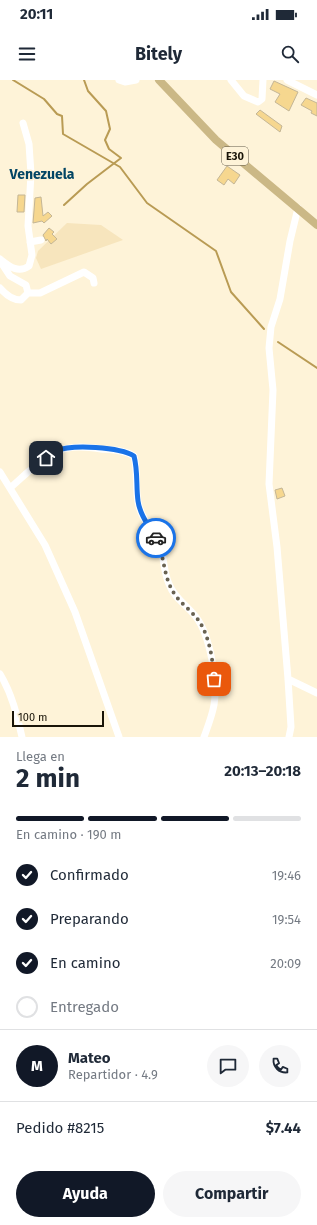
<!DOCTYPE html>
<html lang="es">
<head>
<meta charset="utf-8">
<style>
	body { margin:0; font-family:"Fira Sans",sans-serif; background:#f6f6f7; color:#1f2937; height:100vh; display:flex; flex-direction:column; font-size:15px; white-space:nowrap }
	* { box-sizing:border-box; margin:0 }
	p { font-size:13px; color:#747a83 }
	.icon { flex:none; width:22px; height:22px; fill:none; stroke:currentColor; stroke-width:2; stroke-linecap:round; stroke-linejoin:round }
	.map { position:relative; height:657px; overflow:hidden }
	.sheet { display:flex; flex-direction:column; background:#fff; flex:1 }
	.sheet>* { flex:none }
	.scale { position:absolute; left:12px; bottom:10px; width:92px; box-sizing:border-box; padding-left:4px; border:2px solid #191408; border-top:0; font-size:11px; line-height:14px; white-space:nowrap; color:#191408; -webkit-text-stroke:3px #fef3d8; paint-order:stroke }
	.pin { position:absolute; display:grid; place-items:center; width:34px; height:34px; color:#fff; margin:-17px; border-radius:8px; box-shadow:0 2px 6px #0006 }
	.courier { position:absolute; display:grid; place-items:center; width:40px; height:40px; margin:-20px; border:3px solid #1a73e8; border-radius:50%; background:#fff; color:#222; box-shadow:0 1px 5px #0007 }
	.headline em { font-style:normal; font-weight:700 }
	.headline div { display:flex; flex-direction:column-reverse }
	.headline { display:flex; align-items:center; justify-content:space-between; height:68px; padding:0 16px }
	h1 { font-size:26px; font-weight:700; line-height:30px }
	.bar { display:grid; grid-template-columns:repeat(4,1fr); gap:6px 4px; align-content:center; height:48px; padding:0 16px }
	.bar i { height:5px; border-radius:3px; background:#e0e1e3 }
	.bar .selected { background:#111827 }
	.bar p { grid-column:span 4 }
	.line { display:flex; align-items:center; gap:10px; padding:0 16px; border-top:1px solid #e0e1e3 }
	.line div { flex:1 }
	.round { display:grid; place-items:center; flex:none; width:42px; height:42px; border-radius:21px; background:#f6f6f7 }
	ol { padding:0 16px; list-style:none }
	li { display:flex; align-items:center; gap:12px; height:44px }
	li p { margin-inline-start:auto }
	li .icon { padding:4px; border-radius:50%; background:#111827; color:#fff; stroke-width:4 }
	li:last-child { color:#747a83 }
	li i { width:22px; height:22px; border:2px solid #e0e1e3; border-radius:50% }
	.primary-button { display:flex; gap:8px; margin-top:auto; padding:8px 16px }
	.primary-button a { flex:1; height:46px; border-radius:24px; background:#111827; color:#fff; font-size:16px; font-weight:700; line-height:46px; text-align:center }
	.primary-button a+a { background:#f6f6f7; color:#1f2937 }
	.status { display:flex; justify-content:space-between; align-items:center; height:28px; padding:0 20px; background:#fff; direction:ltr }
	.status svg { height:11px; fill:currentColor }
	header { display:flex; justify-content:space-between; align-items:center; height:52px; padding:0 16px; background:#fff; font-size:18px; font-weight:700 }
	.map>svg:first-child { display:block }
	.built { fill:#f7e5bd }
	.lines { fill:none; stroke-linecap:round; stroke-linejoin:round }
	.stream { stroke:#b99b54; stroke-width:2 }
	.building { fill:#f6d78f; stroke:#c4b696 }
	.minor { stroke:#fff; stroke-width:7 }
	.major { stroke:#cbb886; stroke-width:8 }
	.done { stroke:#696251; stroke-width:4; stroke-dasharray:0 7.2 }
	.route { stroke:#1a73e8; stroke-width:5 }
	.labels { text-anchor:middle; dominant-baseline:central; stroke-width:3; stroke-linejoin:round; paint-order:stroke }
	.shield { fill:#fef3d8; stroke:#5e5746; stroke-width:1 }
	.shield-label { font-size:11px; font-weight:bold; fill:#191408 }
	.quarter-label { font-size:14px; font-weight:bold; fill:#024564; stroke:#fef3d8 }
</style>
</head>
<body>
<div class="status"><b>20:11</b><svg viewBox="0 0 49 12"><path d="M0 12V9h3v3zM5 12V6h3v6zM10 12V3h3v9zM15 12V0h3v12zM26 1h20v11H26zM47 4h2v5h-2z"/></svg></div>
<header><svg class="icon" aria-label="menu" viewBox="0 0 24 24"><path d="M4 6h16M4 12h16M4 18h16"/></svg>Bitely<svg class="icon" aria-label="search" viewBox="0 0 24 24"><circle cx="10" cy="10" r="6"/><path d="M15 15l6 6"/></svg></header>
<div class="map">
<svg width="317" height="657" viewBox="0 0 317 657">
	<rect width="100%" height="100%" fill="#fef3d8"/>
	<path class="built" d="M67 143 101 145 123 160 41 189 36 178 38 171Z"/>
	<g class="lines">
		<path class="stream" d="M13 0 44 19 57 34 62 36 63 54 120 87 147 123 216 171 231 212 264 249
			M64 125 87 104 121 78 109 69 105 60 110 49 106 31 88 11 84 0
			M278 262 317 288"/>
	</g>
	<path class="building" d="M274 1 298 12 289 31 275 22 280 14 270 9Z
		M306 18 317 23V36L311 33 312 31 301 25Z
		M260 30 282 46 280 52 256 34Z
		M227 86 240 95 234 104 228 99 224 105 217 100Z
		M18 115H25L24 132H17Z
		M41 117 43 136 48 132 52 136 44 143 42 141 33 143 35 118Z
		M49 148 54 152 52 154 57 159 51 164 47 159 46 161 43 155Z
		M282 408 285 416 277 419 275 410Z
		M158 451H173L174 457 162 458Z"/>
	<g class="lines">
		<path class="minor" d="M119 0 125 2 136 0
			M231 0 244 16 258 22 262 19 263 0
			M287 0 317 15
			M30 162 41 160
			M0 179C9 186 18 194 29 186L32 175 28 146 31 94 29 64 23 43
			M0 208C6 215 12 220 21 220L28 213 26 205 10 196 0 181
			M28 213H40L84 192 93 198 94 203
			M0 392 45 465 75 532 119 657
			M10 408C23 397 40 379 56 372 70 365 87 367 101 369 113 370 124 370 134 376 138 391 135 407 138 422 141 440 155 452 161 468 164 480 164 493 169 504 174 518 187 525 196 537 210 555 218 602 214 625 212 636 208 646 204 657
			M0 594C12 614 17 635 22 657
			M288 599 317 613
			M289 657 291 647 288 599 277 467 269 404 273 310 269 268 271 247 280 219 290 161 298 128"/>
		<path class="major" d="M159 0 216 60 317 145"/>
	</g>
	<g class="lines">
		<path class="done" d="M156 458C164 474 163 492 171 508 176 519 187 527 195 536 209 551 213 580 214 599"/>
		<path class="route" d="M46 378C49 376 53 373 56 371 72 364 120 367 134 376 138 391 136 406 138 421 140 435 149 446 156 458"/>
	</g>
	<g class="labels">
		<rect class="shield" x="222" y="67" width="26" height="18" rx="3"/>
		<g class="shield-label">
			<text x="235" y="76">E30</text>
		</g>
		<g class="quarter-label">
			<text x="42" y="94">Venezuela</text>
		</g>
	</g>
</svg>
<div class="scale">100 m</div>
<div class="pin" style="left:214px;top:599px;background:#ea580c"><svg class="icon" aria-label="bag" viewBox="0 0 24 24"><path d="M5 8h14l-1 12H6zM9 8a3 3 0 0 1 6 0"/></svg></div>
<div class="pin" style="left:46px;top:378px;background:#1f2937"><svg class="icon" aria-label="home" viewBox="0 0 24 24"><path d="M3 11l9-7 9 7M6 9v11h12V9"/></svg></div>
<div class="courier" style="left:156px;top:458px"><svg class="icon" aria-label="car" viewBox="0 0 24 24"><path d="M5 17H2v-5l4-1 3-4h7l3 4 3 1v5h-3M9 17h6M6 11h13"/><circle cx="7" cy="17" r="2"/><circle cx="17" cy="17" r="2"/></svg></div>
</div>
<section class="sheet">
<div class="headline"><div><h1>2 min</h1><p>Llega en</p></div><em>20:13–20:18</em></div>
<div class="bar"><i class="selected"></i><i class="selected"></i><i class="selected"></i><i></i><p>En camino · 190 m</p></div>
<ol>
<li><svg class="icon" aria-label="check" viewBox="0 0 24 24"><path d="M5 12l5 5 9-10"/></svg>Confirmado<p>19:46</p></li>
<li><svg class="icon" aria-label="check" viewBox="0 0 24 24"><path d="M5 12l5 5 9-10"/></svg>Preparando<p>19:54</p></li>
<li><svg class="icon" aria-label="check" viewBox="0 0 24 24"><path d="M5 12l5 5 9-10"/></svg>En camino<p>20:09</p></li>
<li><i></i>Entregado</li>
</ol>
<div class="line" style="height:72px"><b class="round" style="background:#111827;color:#fff">M</b><div><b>Mateo</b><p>Repartidor · 4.9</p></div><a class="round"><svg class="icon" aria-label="chat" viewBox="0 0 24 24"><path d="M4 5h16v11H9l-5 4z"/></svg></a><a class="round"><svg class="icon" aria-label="phone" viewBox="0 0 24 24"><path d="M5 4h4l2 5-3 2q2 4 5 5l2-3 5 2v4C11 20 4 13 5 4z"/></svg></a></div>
<div class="line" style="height:52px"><div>Pedido #8215</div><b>$7.44</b></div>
<div class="primary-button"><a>Ayuda</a><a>Compartir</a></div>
</section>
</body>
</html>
